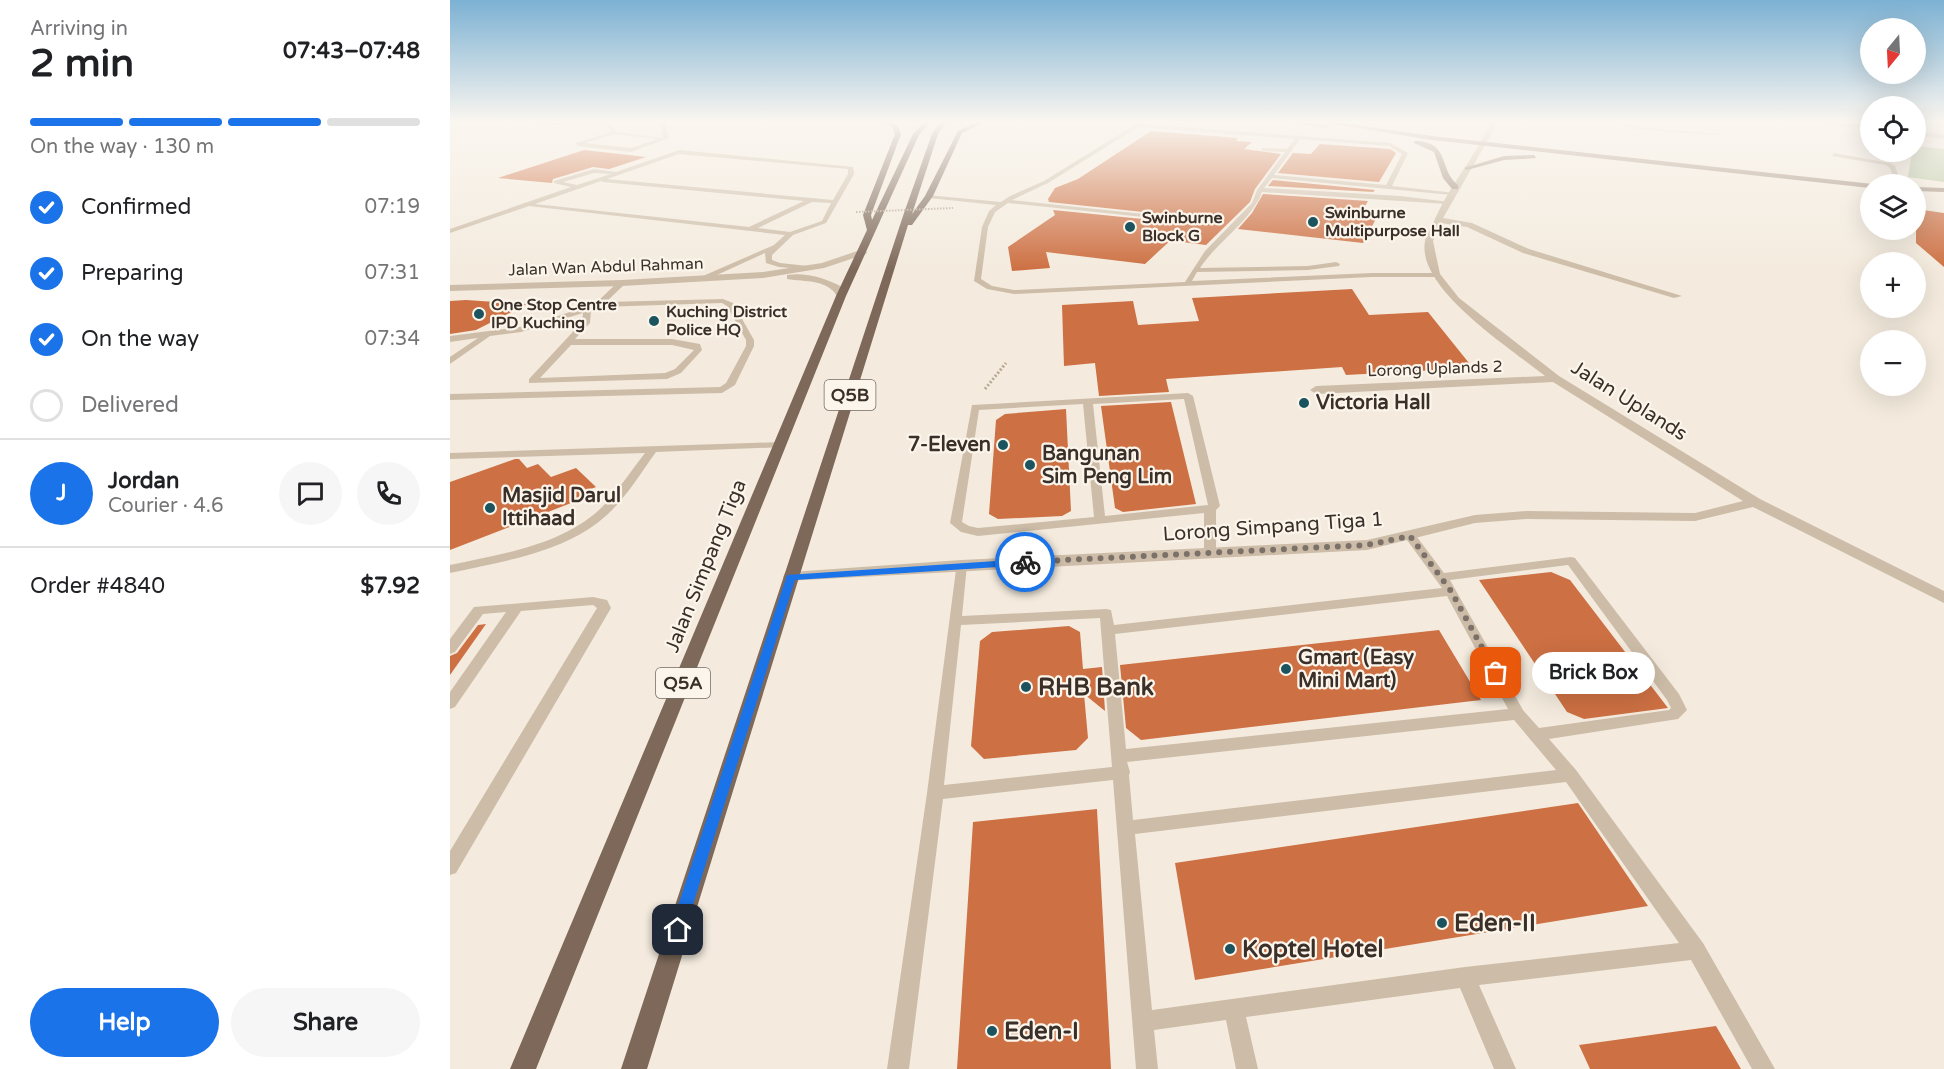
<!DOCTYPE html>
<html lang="en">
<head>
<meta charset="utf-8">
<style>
	body { margin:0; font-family:"Varela Round",sans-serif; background:#f6f6f6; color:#202124; height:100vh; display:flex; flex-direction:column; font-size:22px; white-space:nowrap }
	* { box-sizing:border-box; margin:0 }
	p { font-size:20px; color:#757577 }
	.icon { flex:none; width:33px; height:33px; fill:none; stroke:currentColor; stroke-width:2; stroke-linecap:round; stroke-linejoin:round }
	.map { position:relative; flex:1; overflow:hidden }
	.panel { display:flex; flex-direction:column; background:#fff; width:450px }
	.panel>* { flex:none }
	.needle { width:39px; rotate:198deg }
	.tools { position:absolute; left:1410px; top:18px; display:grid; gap:12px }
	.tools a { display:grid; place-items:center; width:66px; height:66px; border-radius:50%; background:#fff; box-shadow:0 6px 24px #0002; font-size:30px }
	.pin { position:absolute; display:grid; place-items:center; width:51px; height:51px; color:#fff; margin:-26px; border-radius:12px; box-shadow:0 3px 9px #0006 }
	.courier { position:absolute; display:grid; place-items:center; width:60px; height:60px; margin:-30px; border:4px solid #1a73e8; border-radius:50%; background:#fff; color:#222; box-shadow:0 2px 8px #0007 }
	.bubble { position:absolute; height:42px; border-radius:21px; background:#fff; box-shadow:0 6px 24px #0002; font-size:20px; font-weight:700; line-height:42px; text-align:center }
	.head em { font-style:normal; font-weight:700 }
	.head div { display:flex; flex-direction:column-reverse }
	.head { display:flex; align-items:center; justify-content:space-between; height:102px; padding:0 30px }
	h1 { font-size:39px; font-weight:700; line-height:45px }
	.bar { display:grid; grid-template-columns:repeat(4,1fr); gap:9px 6px; align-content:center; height:72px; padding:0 30px }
	.bar i { height:8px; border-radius:4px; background:#e0e0e0 }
	.bar .selected { background:#1a73e8 }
	.bar p { grid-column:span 4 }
	.line { display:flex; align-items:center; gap:15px; padding:0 30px; border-top:2px solid #e0e0e0 }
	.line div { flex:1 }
	.round { display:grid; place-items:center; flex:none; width:63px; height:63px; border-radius:32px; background:#f6f6f6 }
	ol { padding:0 30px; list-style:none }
	li { display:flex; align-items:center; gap:18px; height:66px }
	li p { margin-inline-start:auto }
	li .icon { padding:6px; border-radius:50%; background:#1a73e8; color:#fff; stroke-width:4 }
	li:last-child { color:#757577 }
	li i { width:33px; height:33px; border:3px solid #e0e0e0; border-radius:50% }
	.action { display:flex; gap:12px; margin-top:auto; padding:12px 30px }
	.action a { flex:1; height:69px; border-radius:36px; background:#1a73e8; color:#fff; font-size:24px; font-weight:700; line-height:69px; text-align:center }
	.action a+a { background:#f6f6f6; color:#202124 }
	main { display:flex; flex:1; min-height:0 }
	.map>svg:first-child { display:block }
	.green { fill:#b3c49c }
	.building { fill:#cd7043 }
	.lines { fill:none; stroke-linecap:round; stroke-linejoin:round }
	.path { stroke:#b9a792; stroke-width:3; stroke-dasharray:2 2; stroke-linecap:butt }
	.service { fill:#cdbda8; fill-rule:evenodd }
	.minor { fill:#cdbda8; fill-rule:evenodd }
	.tertiary { fill:#cdbda8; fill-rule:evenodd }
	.secondary { fill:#a18b79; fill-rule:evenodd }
	.primary { fill:#7d6859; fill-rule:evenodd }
	.path-bridge { stroke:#b9a792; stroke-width:2; stroke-dasharray:1.5 1.5; stroke-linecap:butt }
	.route { fill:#1a73e8 }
	.done { stroke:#7b7168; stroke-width:6; stroke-dasharray:0 10.8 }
	.poi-dot { fill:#1b545e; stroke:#fbf5eb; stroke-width:2 }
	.labels { text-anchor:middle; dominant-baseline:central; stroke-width:4.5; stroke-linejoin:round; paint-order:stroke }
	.far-poi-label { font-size:16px; font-weight:bold; fill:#3a3029; stroke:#fbf5eb; text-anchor:start }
	.far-street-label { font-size:16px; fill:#3a3029; stroke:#fbf5eb }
	.shield { fill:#fbf5eb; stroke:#746b63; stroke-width:1.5 }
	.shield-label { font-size:18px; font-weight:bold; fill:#3a3029 }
	.street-label { font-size:20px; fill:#3a3029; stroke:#fbf5eb }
	.poi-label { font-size:20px; font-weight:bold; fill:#3a3029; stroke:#fbf5eb; text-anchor:start }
	.near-poi-label { font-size:24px; font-weight:bold; fill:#3a3029; stroke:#fbf5eb; text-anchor:start }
</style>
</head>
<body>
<main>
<section class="panel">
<div class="head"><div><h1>2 min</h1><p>Arriving in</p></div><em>07:43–07:48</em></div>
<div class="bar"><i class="selected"></i><i class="selected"></i><i class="selected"></i><i></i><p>On the way · 130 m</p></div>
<ol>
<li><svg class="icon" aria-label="check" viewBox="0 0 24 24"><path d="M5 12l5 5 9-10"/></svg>Confirmed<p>07:19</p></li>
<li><svg class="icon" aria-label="check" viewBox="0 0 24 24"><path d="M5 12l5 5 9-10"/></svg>Preparing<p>07:31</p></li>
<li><svg class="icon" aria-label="check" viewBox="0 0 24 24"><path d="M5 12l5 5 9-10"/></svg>On the way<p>07:34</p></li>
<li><i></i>Delivered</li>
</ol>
<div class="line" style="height:108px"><b class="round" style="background:#1a73e8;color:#fff">J</b><div><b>Jordan</b><p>Courier · 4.6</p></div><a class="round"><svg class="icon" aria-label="chat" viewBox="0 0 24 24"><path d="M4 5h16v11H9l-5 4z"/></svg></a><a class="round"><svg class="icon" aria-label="phone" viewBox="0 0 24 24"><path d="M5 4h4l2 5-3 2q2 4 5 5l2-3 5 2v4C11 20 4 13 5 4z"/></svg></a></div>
<div class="line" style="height:78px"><div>Order #4840</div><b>$7.92</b></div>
<div class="action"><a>Help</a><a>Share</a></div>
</section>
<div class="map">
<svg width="1494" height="1069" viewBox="0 0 1494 1069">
	<rect width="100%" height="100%" fill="#f4ebde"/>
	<path class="green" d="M1466 146 1494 149V182L1458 177 1462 152H1466Z"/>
	<path class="building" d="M701 131 788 138 786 141 802 142 794 149 831 154 805 189 800 202 756 245 724 241 723 238 695 264 596 252 600 268 562 271 558 247 605 215 603 210 752 225 755 224 750 218 599 202 598 199 605 188 628 179Z
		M870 144 940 149 946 153 929 182 828 173 843 153 861 154Z
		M134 150 196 157 159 169 143 167 103 179 102 183 48 178Z
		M823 180 925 190 923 192 818 186Z
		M813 194 918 201 911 213 928 215 913 243 788 229 802 213Z
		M1466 209 1494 213V267L1466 243Z
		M902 289 919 315 978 312 1023 368 896 375 892 367 716 379 719 392 649 396 645 363 614 366 612 305 683 301 688 325 749 321 742 298Z
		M16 300 77 304 26 330 0 334V301Z
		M721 402 746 504 673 512 665 508 651 406Z
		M616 409 621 511 612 516 548 519 539 514 546 420 555 414Z
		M65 459H69L77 468 88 464 101 477 126 468 146 487 129 494 134 498 0 550V482Z
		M1101 572 1120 580 1218 708 1134 719 1117 712 1029 580Z
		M36 624 0 675V656L7 653 28 625Z
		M619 626 630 632 633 669 652 667 655 711 634 694 638 738 626 750 534 759 521 746 530 641 542 632Z
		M989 630 1031 700 691 740 676 728 670 665Z
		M1128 803 1198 906 745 980 725 863Z
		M647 809 661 1069H507L523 822Z
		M1266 1026 1291 1069H1140L1129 1045Z"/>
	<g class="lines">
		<path class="path" d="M535 389 556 363"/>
		<path class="service" d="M69 121 104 123 163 121 160 122 166 132 213 138 210 121H214L219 138 181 152 128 146 126 143 161 132 156 123 104 125ZM164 134 208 139 181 148 135 143Z
			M691 121H696L692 124 940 143 958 153 942 186 1005 193 1002 195 822 178 814 188 950 196 1000 202 997 204 812 192C802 220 767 242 750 268L858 266 886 262 890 264 889 266 858 270 747 272 742 281 922 273H986L990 275 986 277H922L564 294 537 289 524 281 532 227 539 211 546 205 479 198 477 195 551 202 560 196 594 181ZM688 127 845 139 837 149 811 148 813 151 835 152 807 190 802 203 755 251 735 282 564 290 542 286 531 279 538 227 545 212 558 203 752 223 753 222 750 220 562 200 598 183ZM850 139 939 146 952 154 936 185 824 175Z
			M1166 121H1172L1187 127 1269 134 1267 135 1186 129Z
			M229 150 403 167 404 174 376 223 343 235 322 255V260L330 263 358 266 362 268 361 270 329 267 316 263 315 253 256 280 252 278 253 276 324 245 335 235 79 206 0 233V229L121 187 104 183V181L144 169 166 172ZM229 154 398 169V174L383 200 157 179ZM144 173 161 174 127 185 113 182ZM151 181 153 182 354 201 299 227 85 204ZM362 202 381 203 372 221 340 232 308 228Z
			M1384 153 1440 163 1445 166 1450 180 1455 184H1449L1445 182 1440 168 1436 165 1382 156Z
			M169 281 176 283 156 302 273 299 283 303 304 340V346L285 385 272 393 0 400V394L270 387 276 383 296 346V340L277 306 272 303 150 307 141 310 140 323 125 339H222L250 344 252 350 231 373 217 379 79 383V379L132 322 133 313 71 332 40 336 0 364V357L28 338 0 342V336L70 327 108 316 146 303ZM121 345H222L244 350 225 369 215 373 90 378Z
			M738 393 743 396 770 506 766 510V554L764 557 760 558 754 554V513L528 536 511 532 500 523 522 405ZM734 399 758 505 655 516 643 404ZM633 404 644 517 528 528 519 526 512 522 529 410Z
			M331 442 336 445 335 447 206 452C191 473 177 496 158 514 116 553 53 561 0 573V565C51 554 109 546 149 510 167 493 180 472 195 453L0 459V453Z
			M960 532 964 533 994 573 1121 557 1125 558 1229 694 1237 710 1228 719 1099 739 1126 770 1253 943 1325 1069H1302L1241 960 1029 985 1066 1069H1044L1010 988 796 1017 808 1069H786L776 1020 704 1030 708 1069H686L663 780 493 799 459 1069H437L477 793 507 562 511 561 517 565 512 616 656 609 661 610 664 625 992 588 954 536ZM1118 565 1217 700 1221 708 1219 710 1089 728 1073 710 1000 580ZM997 596 1058 709 676 749 665 634ZM650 618 662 767 494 785 511 625ZM1064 720 1106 770 683 820 679 775 680 772 677 762ZM1116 782 1229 943 1015 967 702 1010 685 834Z
			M143 597 157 600 161 608 6 873 0 875V851L147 608 143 605 71 611 5 707 0 709V692L56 612 33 614 5 652 0 654V639L24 607Z"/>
		<path class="minor" d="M1041 121H1047L1042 133 993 218 1022 223 1079 249 1232 296 1224 298 1073 253 1017 227 991 223 983 241 990 274 1009 298 1109 376 1310 499 1494 591V603L1303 507 1245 521 1077 519 1025 523 917 550 335 581 333 577 335 573 341 572 511 560 917 540 1025 515 1077 511 1245 513 1293 501 1103 382 866 394 860 390 866 386 1095 376C1062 349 966 289 975 241 976 235 981 229 983 224 997 188 1026 157 1041 121Z
			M1371 121 1420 125V129L1374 123Z
			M1466 131 1494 135V139L1466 135Z"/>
		<path class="tertiary" d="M413 249 417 252 416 254 374 268 313 278 172 286 0 291V285L172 280 313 272 372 263Z
			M337 275C355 272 376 278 392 287L396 296 388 298C379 279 355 282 337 279Z"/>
		<path class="secondary" d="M832 121H848L879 126 876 128Z
			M864 121H878L982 136 1423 184 1420 188 982 140Z
			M964 141C1001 141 988 169 1008 185V189H1002L993 178 984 152 964 143Z
			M1084 155 1086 158 1054 160 1017 170 1014 168 1054 156Z
			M1466 187 1494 188V192L1466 191Z"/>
		<path class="primary" d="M432 121H439L448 126 451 134 421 215 422 220 463 134 475 121H481L469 135 396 296 86 1069H60L386 296 417 230 413 215 445 134 443 128Z
			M491 121H497L488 134 462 214 475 196 508 131 530 121H537L512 133 483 196 462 225H458L197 1069H171L454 213 482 134Z"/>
		<path class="path-bridge" d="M406 212 503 208"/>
	</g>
	<linearGradient id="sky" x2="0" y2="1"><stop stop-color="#7cb1d3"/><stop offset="0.45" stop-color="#faf6f0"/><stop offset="1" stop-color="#faf6f0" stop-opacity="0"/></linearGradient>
	<rect width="1494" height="270" fill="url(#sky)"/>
	<path class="route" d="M575 559 580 562 579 565 345 580 235 930 233 936 228 938 222 936 220 930 337 575Z"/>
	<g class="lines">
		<path class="done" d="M575 562 917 545 960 536 1001 591 1046 673"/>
	</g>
	<g class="poi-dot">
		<circle cx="863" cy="222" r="6"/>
		<circle cx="680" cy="227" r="6"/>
		<circle cx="29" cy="314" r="6"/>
		<circle cx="204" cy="321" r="6"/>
		<circle cx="854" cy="403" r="6"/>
		<circle cx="553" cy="445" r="6"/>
		<circle cx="580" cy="465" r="6"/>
		<circle cx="40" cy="508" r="6"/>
		<circle cx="836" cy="669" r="6"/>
		<circle cx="576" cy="687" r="6"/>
		<circle cx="992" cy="923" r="6"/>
		<circle cx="780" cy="949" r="6"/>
		<circle cx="542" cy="1031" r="6"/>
	</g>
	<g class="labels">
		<g class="far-poi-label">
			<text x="875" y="213">Swinburne<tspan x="875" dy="18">Multipurpose Hall</tspan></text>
			<text x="692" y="218">Swinburne<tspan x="692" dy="18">Block G</tspan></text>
			<text x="41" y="305">One Stop Centre<tspan x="41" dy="18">IPD Kuching</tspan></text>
			<text x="216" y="312">Kuching District<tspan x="216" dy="18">Police HQ</tspan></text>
		</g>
		<g class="far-street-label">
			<text transform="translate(156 267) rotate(-2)">Jalan Wan Abdul Rahman</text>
			<text transform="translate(985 369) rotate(-2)">Lorong Uplands 2</text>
		</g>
		<g class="shield">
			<rect x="374.5" y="380" width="51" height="30" rx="4.5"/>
			<rect x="206" y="668" width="54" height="30" rx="4.5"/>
		</g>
		<g class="shield-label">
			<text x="400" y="395">Q5B</text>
			<text x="233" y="683">Q5A</text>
		</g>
		<g class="street-label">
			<text transform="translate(1179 401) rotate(32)">Jalan Uplands</text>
			<text transform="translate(823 527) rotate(-4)">Lorong Simpang Tiga 1</text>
			<text transform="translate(256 566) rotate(-68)">Jalan Simpang Tiga</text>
		</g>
		<g class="poi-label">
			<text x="866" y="403">Victoria Hall</text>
			<text x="541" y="445" text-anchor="end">7-Eleven</text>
			<text x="592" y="454">Bangunan<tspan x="592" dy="23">Sim Peng Lim</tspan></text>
			<text x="52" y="496">Masjid Darul<tspan x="52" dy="23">Ittihaad</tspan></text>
			<text x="848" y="658">Gmart (Easy<tspan x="848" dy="23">Mini Mart)</tspan></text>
		</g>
		<g class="near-poi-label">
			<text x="588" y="687">RHB Bank</text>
			<text x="1004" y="923">Eden-II</text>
			<text x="792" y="949">Koptel Hotel</text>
			<text x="554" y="1031">Eden-I</text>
		</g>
	</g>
</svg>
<div class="tools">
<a><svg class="needle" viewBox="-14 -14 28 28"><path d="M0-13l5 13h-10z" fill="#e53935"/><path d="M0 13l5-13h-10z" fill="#757577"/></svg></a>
<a><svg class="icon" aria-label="locate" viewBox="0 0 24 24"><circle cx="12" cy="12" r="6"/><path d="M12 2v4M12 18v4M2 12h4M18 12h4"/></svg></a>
<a><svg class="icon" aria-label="layers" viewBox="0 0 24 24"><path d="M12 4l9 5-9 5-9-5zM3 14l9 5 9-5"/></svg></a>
<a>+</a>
<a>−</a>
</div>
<div class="pin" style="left:1046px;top:673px;background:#ea580c"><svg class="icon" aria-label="bag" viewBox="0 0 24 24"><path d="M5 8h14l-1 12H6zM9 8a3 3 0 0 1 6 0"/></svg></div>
<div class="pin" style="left:228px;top:930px;background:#1f2937"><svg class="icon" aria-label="home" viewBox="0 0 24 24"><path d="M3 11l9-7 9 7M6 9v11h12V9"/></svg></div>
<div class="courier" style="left:575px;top:562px"><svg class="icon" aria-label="bike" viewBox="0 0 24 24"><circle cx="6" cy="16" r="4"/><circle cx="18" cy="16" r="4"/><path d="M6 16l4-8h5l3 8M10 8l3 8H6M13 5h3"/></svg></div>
<div class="bubble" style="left:1082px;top:652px;width:123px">Brick Box</div>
</div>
</main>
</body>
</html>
